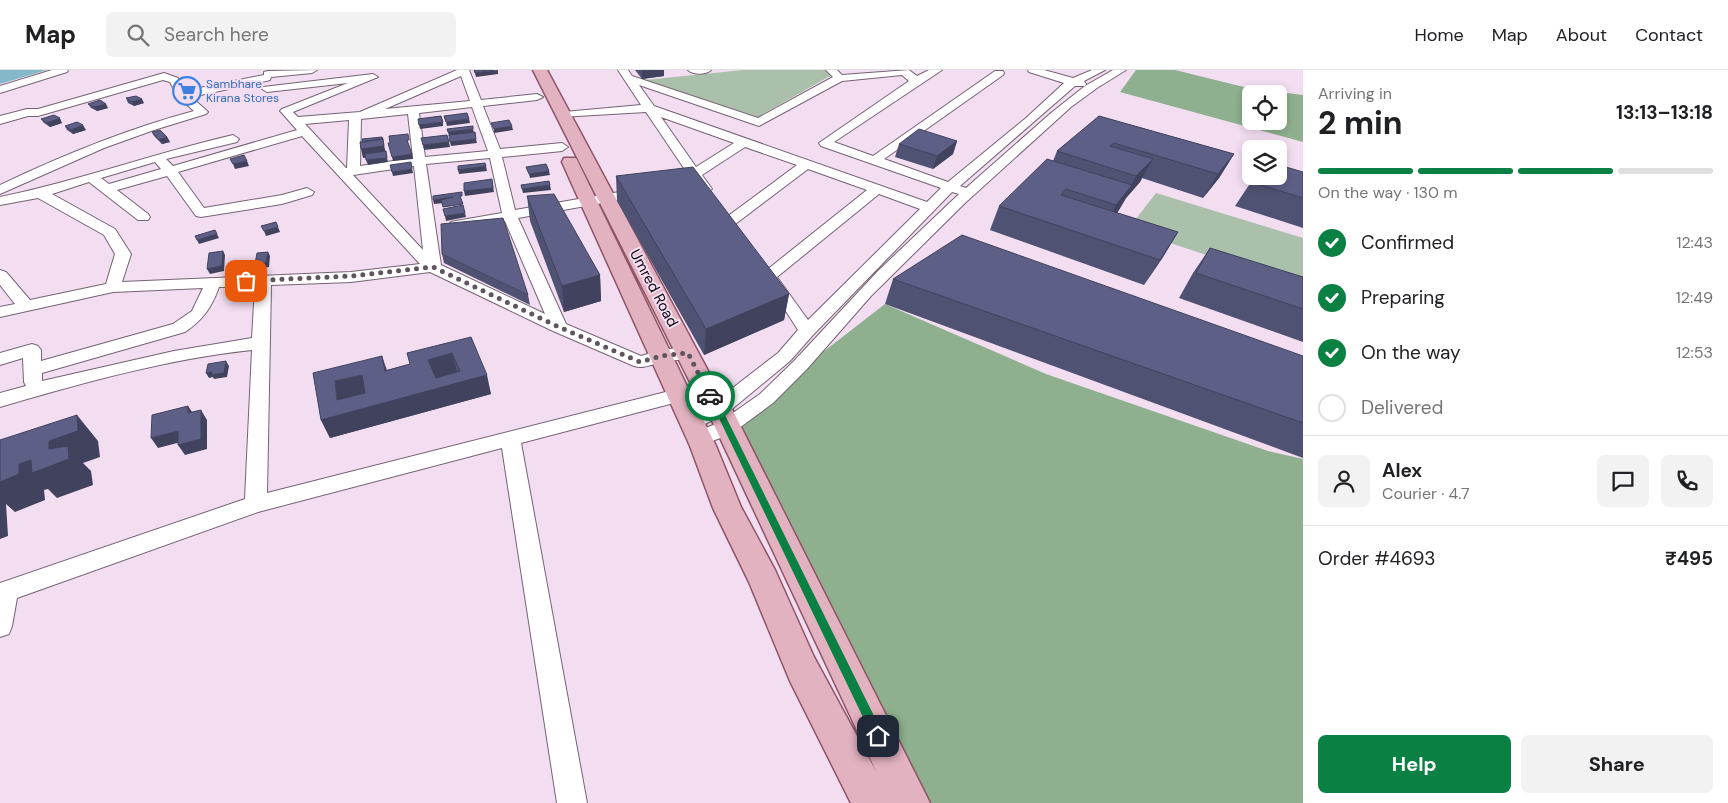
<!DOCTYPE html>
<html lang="en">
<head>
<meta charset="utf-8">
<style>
	body { margin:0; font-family:"DM Sans",sans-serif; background:#f2f2f2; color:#202124; height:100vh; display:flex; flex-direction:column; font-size:19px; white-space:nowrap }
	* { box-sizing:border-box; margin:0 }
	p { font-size:16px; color:#757577 }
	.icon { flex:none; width:28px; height:28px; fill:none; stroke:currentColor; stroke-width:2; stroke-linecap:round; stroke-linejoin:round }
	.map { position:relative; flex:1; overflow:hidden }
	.side { display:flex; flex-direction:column; background:#fff; width:425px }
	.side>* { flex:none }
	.controls { position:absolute; left:1242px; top:15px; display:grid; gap:10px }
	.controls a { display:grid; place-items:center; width:45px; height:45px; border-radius:8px; background:#fff; box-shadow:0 2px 8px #0003; font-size:25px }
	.pin { position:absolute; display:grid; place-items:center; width:42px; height:42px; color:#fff; margin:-21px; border-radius:10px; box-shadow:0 2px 8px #0006 }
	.courier { position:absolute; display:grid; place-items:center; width:50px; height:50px; margin:-25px; border:4px solid #0b8043; border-radius:50%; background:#fff; color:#222; box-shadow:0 1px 6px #0007 }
	.headline em { font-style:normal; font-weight:700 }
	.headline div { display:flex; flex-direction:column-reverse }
	.headline { display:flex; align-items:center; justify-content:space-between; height:85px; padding:0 15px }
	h1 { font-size:32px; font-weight:700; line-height:38px }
	.bar { display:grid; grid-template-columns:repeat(4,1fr); gap:8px 5px; align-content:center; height:60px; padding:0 15px }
	.bar i { height:6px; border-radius:4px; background:#e0e0e0 }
	.bar .current { background:#0b8043 }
	.bar p { grid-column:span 4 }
	.line { display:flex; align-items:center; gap:12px; padding:0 15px; border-top:1px solid #e0e0e0 }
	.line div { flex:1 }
	.round { display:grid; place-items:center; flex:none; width:52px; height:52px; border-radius:8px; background:#f2f2f2 }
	ol { padding:0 15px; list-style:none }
	li { display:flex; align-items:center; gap:15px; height:55px }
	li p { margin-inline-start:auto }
	li .icon { padding:5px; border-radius:50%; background:#0b8043; color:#fff; stroke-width:4 }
	li:last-child { color:#757577 }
	li i { width:28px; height:28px; border:2px solid #e0e0e0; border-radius:50% }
	.cta { display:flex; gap:10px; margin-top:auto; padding:10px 15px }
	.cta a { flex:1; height:58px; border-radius:8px; background:#0b8043; color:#fff; font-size:20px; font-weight:700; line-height:58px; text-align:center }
	.cta a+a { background:#f2f2f2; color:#202124 }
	header { display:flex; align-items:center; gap:30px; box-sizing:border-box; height:70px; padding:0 25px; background:#fff; border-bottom:1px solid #e0e0e0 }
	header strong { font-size:24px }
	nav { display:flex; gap:28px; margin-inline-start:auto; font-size:18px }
	.search { width:350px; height:45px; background:#f2f2f2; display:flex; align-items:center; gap:12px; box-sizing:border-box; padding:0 18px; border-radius:8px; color:#757577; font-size:19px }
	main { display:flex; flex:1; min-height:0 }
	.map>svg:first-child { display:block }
	.green { fill:#abc0ab }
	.forest { fill:#8eb08e; fill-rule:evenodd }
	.water { fill:#83b9c9 }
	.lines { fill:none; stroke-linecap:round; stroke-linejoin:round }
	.minor-casing { stroke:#756374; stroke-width:2 }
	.major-casing { stroke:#8e5567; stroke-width:3 }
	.minor { fill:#fff; fill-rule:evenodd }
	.major { fill:#e3b2c0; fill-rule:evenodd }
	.wall { fill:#505273 }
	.shaded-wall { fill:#41425e }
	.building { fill:#5d5f86; stroke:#41425e; fill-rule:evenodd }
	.route { fill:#0b8043 }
	.done { stroke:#60545f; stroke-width:5; stroke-dasharray:0 9 }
	.labels { text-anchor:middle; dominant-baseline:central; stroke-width:4; stroke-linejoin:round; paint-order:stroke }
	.far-shop-label { font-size:12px; fill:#366cbe; stroke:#f3def1; text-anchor:start }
	.street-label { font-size:15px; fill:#110a10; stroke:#f3def1 }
</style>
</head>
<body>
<header>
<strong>Map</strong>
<div class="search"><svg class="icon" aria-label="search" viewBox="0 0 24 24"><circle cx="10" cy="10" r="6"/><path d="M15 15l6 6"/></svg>Search here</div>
<nav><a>Home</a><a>Map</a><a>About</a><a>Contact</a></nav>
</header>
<main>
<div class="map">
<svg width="1303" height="733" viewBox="0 0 1303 733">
	<rect width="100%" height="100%" fill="#f3def1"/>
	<path class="green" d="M743 0H825L830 4V6L758 47 645 10Z
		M1156 123 1303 168V217L1128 159Z"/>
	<path class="forest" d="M1136 0H1175L1248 18 1303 25V72L1120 22ZM1251 24H1279V51H1251Z
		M885 234 1046 304 1268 381 1303 389V733H911L726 357Z"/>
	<path class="water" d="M0 0H47L0 14Z"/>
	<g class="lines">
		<defs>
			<path id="minor" d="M52 0H68L67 2 0 23V16Z
				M317 0 312 3 271 7 270 10 266 11 191 27 206 40 208 42 206 44 154 60 104 78 0 124V115C63 85 127 59 194 41L178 27 170 12 163 10 38 46H28L0 54V46L27 39H38L164 3 178 8 185 21 264 5V2L268 1Z
				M457 0H469L481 30 537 24 543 27 537 30 483 36 500 79 562 73 568 77 562 81 502 87 515 140 625 121 632 125 625 129 518 148 566 254 641 286 661 280 688 277 694 279 697 283 694 287C684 290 672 290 662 292 652 294 644 299 634 296L553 261 430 202 351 212 271 215 267 423 705 312 712 313 714 318 712 323 521 373 587 733H557L502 378 258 442 17 528 12 556 9 564 0 567V513L245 429 252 280C167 289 82 313 0 337V323L26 316 24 312 23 288 0 295V283L32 274 38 276 41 280V291L173 254 192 241 203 218 113 222 0 247V237L15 234 0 215V200L6 202 30 230 106 214 115 184 104 165 38 128 0 135V127C79 111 155 83 233 65L239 69 237 72 166 89 173 96 297 60 282 43 280 41 282 39 348 13 267 22 262 19 263 17 373 4 378 7 293 42 298 47 360 42ZM461 6 470 31 385 39ZM472 37 488 81 425 87 419 43ZM408 44 413 88 360 96 361 49ZM349 50 347 98H346L305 54ZM302 66 420 194 351 202 122 212 131 184 115 159 52 124 89 112 138 150H148L150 147 148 144 117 120 167 106 196 146 201 147 282 134 312 125 314 122 307 118 282 125 204 138 178 102ZM490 88 502 143 456 151 451 152 449 155 451 158 456 159 505 151 545 244 441 195 426 94ZM155 92 161 99 109 114 101 108ZM414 96 423 180 353 105ZM255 216 252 268 174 281 42 311V303L185 262C203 250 212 237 219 217Z
				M618 0H628L632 6 758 48 833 7 826 0H837L842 5 909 0 917 6 929 0H942L834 72 873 86 995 1H1003L1004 3 1003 5 884 89 948 112 1026 48 1064 13 1029 2 1028 0H1044L1073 8 1092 0H1105L1084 11 1086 14 1085 16 1113 0H1126L1097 18 1071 37 965 133 871 226 807 299 773 333 731 364 699 376 692 374 689 369 692 364 720 352 760 324 794 291 878 201 959 124 952 122 813 265 790 291 726 344 698 357 691 359 684 357 681 352 684 347 712 334 778 283 798 260 766 210 761 206 763 203 867 120 808 99 734 155H724L722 152 724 149 797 95 745 77 702 105 712 119 705 123 700 122 646 42 560 47 558 45 564 42 641 35ZM902 5 909 11 819 73 821 76 941 118 927 132 654 36 639 15 759 56 842 11ZM1075 16H1085L1051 43 966 118 960 116ZM661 47 734 73 696 97ZM879 124 920 139 808 250 777 207Z
				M688 0H711C706 5 693 5 688 0Z"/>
			<path id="major" d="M533 0H547L714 312 732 339 930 733H851L790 611 749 512 713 438 690 376 562 92 564 88H576L578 92 716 376 741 437 775 500 814 587 877 703 707 340 691 314Z"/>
		</defs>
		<use href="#minor" class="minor-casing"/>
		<use href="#major" class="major-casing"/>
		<use href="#minor" class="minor"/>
		<use href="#major" class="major"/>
	</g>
	<path class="wall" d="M635 0H664V6L642 9Z
		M126 28 144 33 134 36 128 33Z
		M88 34 108 38 97 41 91 38Z
		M1099 46 1234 84 1219 108 1203 128 1142 108 1140 112 1126 128 1117 143 1178 162 1163 187 1144 215 990 160 999 136 1053 91 1057 81Z
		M41 49 62 53 50 57 44 53Z
		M65 56 86 60 73 64 67 60Z
		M152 62 167 67 170 72 162 74 154 66Z
		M957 71 953 84 933 99 895 87 899 74Z
		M1303 102V158L1235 136 1251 112Z
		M616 106 789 224 784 250 704 285 617 131Z
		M527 126 600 205 601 231 564 242 530 151Z
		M1210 178 1303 207V272L1179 228 1193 203Z
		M442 184 528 225 530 235 444 193Z
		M893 209 1303 286V388L885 234Z
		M471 267 491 324 330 368 321 350 382 286 387 300 410 294Z"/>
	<path class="shaded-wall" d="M498 0V4L476 7 475 3Z
		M651 0H664V6L642 9V1Z
		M142 29 144 33 134 36 132 32Z
		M106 34 108 38 97 41 94 37Z
		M60 48 62 53 50 57 47 53Z
		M469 49 470 53 447 56 446 52Z
		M443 52V56L420 59 419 55Z
		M83 55 86 60 73 64 71 60Z
		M512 56 513 60 494 63V59Z
		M473 59 474 63 449 66 448 62Z
		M167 67 170 72 162 74 159 70Z
		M382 67 388 92 368 95 366 90 386 85 363 88 361 79Z
		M476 69 477 73 451 76 450 72Z
		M957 71 953 84 933 99 937 86Z
		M449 72 450 77 424 80 423 75Z
		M412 84 413 89 393 91 392 87Z
		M1234 84 1219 108 1203 128 1218 104Z
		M1153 89 1140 112 1126 128 1119 140 1104 160 1116 135 1129 119 1136 106Z
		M247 91 249 96 235 99 233 94Z
		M486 96 487 101 459 104 458 100Z
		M412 99 413 103 393 106 392 102Z
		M549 101 550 105 530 108 529 104Z
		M492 109 494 122 465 126 464 121Z
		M550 115 551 120 523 123 522 119Z
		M453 127 454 132 434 134 433 130Z
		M465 143 466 147 446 151 445 146Z
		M278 157 280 162 266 166 264 161Z
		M1178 162 1163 187 1144 215 1160 190Z
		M217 164 219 168 199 174 197 170Z
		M223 181 225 185 224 201 210 204 207 199Z
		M268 182 270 186 269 197 257 199 255 194Z
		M600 205 601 231 564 242 562 216Z
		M789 224 784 250 704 285 706 259Z
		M452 283 457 302 434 309 428 290Z
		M226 291 229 296 227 307 214 309 213 307 209 308 206 303Z
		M362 305 370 324 487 305 491 324 330 368 321 350 337 330 335 311Z
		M188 336 195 346 188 343Z
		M201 340 207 350V379L185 385 178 375Z
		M77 345 98 371 100 387 83 393 91 401 93 415 57 428 48 419 44 420 45 430 15 442 6 434 8 466 0 469V412L19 394 49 379V371Z
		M178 361 185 371 158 378 151 368Z"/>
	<path class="building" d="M474 0H495L475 3Z
		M136 26 142 29 132 32 126 28Z
		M100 30 106 34 94 37 88 34Z
		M467 43 469 49 446 52 444 46Z
		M54 45 60 48 47 53 41 49Z
		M441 46 443 52 419 55 418 49Z
		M1099 46 1234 84 1218 104 1114 73 1110 76 1153 89 1136 106 1057 81Z
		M509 50 512 56 494 59 491 53Z
		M77 52 83 55 71 60 65 56Z
		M473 56V59L448 62 447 59Z
		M919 59 957 71 937 86 899 74Z
		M160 60 167 67 159 70 152 62Z
		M475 62 476 69 450 72 449 65Z
		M408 64 409 70H407L412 84 392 87 388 73H390L389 66Z
		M447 65 449 72 423 75 421 68Z
		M382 67 383 69 363 72 362 69Z
		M383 69 384 76 361 79 360 72Z
		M386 81 387 88 366 90 365 84Z
		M244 85 247 91 233 94 230 89Z
		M1047 89 1132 115 1116 135 1066 119 1061 125 1178 162 1160 190 999 136Z
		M411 92 412 99 392 102 390 95Z
		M485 93 486 96 458 100V96Z
		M546 94 549 101 529 104 526 97Z
		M1279 95 1303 102V128L1251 112 1255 106H1279Z
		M693 97 789 224 706 259 616 106Z
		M492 109 493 118 464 121V113Z
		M549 111 550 115 522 119 521 115Z
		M462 122V126H460L463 134 443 137 441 130 453 127 433 130V126Z
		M554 124 600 205 562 216 527 126Z
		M463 135 465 143 445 146 443 139Z
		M503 148 528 225 442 184 441 154Z
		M276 152 278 157 264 161 261 156Z
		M215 160 217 164 197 170 195 166Z
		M962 165 1303 286V353L893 209Z
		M1210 178 1303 207V239L1196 203Z
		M223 181 222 196 207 199 209 183Z
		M268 182 266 193 255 194 257 183Z
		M471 267 487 305 321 350 313 303 382 286 385 301 410 294 407 283ZM452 283 460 301 436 308 428 290ZM362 305 365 323 337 330 335 311Z
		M226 291 224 303 211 305 212 302 206 303 208 294Z
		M188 336V343L201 340V369L178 375V361L151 368 152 345Z
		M77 345 78 361 49 371V379L68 376 69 389 32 403 31 390 19 394V404L0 412V370Z"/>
	<path class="route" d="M710 324 713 325 722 339 882 662 884 666 882 670 878 672 874 670 715 340 707 326Z"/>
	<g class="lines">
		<path class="done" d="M246 211 351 206 433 197 559 257 640 292 661 286 688 283 710 326"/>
	</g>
	<defs>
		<symbol id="supermarket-ring" viewBox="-11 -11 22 22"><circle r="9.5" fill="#f3def1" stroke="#3f7fe0" stroke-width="1.5"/><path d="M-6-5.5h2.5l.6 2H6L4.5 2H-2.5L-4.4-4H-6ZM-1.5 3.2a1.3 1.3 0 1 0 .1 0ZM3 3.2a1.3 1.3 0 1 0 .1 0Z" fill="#3f7fe0"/></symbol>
	</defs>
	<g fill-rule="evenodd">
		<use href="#supermarket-ring" x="171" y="5" width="32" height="32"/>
	</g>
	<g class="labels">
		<g class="far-shop-label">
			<text x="206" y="14">Sambhare<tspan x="206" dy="14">Kirana Stores</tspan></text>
		</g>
		<g class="street-label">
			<text transform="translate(654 218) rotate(62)">Umred Road</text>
		</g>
	</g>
</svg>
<div class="controls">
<a><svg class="icon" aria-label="locate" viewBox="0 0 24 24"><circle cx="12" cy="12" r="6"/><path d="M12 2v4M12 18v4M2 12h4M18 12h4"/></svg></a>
<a><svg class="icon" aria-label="layers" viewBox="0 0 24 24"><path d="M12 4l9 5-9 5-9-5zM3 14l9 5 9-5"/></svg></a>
</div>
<div class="pin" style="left:246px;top:211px;background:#ea580c"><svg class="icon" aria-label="bag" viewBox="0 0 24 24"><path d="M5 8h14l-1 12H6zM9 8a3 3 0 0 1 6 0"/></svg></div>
<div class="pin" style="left:878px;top:666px;background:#1f2937"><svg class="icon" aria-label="home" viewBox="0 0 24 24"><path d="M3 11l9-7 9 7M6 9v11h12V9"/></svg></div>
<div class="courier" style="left:710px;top:326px"><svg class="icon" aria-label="car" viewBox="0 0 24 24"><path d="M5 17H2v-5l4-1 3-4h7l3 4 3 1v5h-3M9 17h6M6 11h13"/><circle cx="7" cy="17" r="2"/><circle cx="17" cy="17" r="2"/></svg></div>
</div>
<section class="side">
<div class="headline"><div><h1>2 min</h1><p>Arriving in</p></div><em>13:13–13:18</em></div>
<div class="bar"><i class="current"></i><i class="current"></i><i class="current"></i><i></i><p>On the way · 130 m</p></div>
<ol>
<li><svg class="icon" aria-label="check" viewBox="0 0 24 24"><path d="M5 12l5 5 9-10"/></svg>Confirmed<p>12:43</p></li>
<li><svg class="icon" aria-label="check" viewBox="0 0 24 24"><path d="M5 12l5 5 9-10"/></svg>Preparing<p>12:49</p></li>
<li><svg class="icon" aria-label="check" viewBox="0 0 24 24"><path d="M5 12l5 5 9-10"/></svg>On the way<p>12:53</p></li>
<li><i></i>Delivered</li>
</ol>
<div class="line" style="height:90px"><a class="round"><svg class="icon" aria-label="person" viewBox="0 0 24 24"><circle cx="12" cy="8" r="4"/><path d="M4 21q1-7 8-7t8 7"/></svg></a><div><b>Alex</b><p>Courier · 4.7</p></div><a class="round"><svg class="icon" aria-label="chat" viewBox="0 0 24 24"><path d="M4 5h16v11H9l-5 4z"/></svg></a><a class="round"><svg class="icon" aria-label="phone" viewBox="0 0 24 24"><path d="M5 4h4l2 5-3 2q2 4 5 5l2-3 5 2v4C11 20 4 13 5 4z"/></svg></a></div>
<div class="line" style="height:65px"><div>Order #4693</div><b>₹495</b></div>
<div class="cta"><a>Help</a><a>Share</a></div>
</section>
</main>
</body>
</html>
